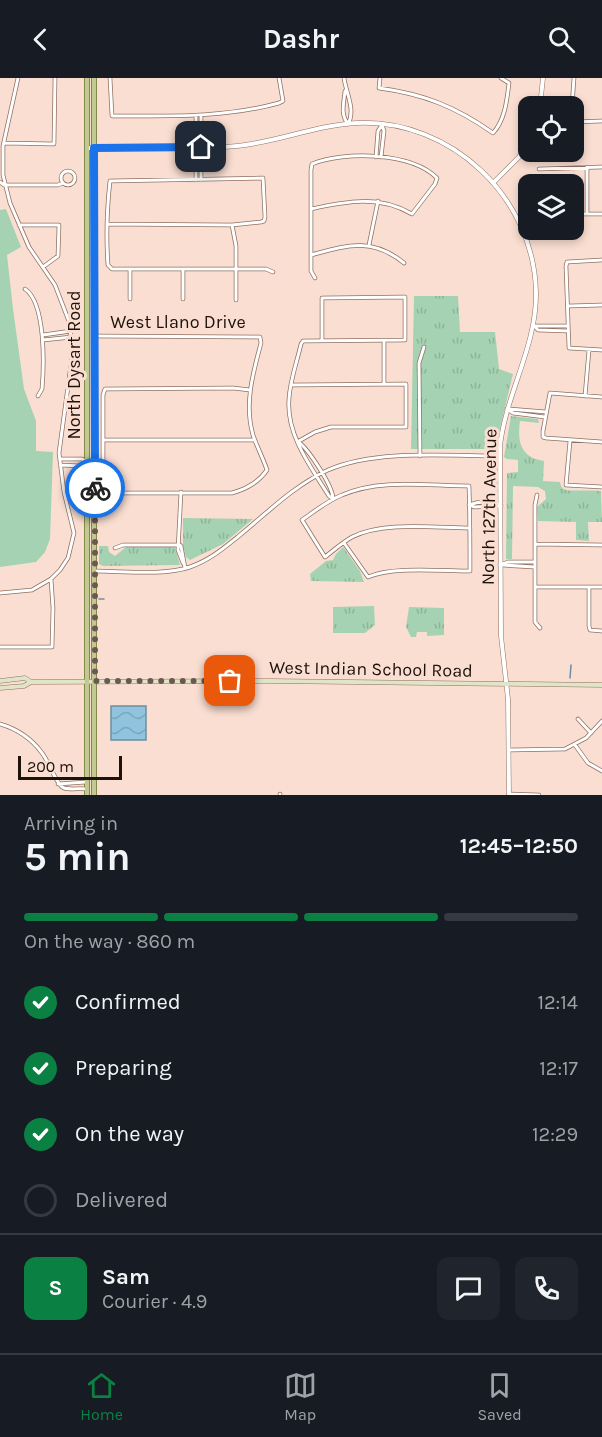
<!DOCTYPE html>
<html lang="en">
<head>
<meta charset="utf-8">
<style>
	body { margin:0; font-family:Karla,sans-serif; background:#20242c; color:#f1f3f6; height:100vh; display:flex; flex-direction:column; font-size:22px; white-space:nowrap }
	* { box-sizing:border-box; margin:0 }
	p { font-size:20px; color:#9ea1a6 }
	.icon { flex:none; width:33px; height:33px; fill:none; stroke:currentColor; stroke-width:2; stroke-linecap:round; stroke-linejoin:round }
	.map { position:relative; height:717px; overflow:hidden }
	.side { display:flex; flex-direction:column; background:#171b24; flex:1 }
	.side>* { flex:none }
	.buttons { position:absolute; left:518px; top:18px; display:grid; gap:12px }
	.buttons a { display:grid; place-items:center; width:66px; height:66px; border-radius:12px; background:#171b24; box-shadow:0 3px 9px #0003; font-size:30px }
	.scale { position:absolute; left:18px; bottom:15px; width:104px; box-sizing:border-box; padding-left:6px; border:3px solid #1d120c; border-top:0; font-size:16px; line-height:21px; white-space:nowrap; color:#1d120c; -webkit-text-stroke:4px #faded1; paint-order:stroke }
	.pin { position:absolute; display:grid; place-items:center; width:51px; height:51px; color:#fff; margin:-26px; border-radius:12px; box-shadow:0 3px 9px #0006 }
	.courier { position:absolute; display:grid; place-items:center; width:60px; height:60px; margin:-30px; border:4px solid #1a73e8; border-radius:50%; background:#fff; color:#222; box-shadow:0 2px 8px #0007 }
	.overview em { font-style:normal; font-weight:700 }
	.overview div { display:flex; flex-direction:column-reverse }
	.overview { display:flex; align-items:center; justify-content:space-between; height:102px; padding:0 24px }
	h1 { font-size:39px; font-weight:700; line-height:45px }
	.bar { display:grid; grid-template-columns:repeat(4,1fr); gap:9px 6px; align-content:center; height:72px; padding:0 24px }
	.bar i { height:8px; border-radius:4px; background:#363941 }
	.bar .on { background:#0b8043 }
	.bar p { grid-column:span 4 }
	.line { display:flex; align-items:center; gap:15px; padding:0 24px; border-top:2px solid #363941 }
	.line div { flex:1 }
	.round { display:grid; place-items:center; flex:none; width:63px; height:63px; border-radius:12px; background:#20242c }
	ol { padding:0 24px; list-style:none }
	li { display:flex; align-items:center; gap:18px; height:66px }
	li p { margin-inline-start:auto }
	li .icon { padding:6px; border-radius:50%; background:#0b8043; color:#fff; stroke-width:4 }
	li:last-child { color:#9ea1a6 }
	li i { width:33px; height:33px; border:3px solid #363941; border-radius:50% }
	header { display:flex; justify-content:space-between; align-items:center; height:78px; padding:0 24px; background:#171b24; font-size:27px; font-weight:700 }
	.menu { display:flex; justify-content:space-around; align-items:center; height:84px; border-top:2px solid #363941; background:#171b24; font-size:16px; color:#9ea1a6 }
	.menu a { display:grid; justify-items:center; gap:3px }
	.menu .on { color:#0b8043 }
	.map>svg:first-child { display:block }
	.green { fill:#a5d2b2 }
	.park { fill:url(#park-tufts) }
	.water { fill:url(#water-waves); stroke:#6d8e9f; stroke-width:1.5 }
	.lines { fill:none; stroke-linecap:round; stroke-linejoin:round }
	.stream { stroke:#6d8e9f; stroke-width:1.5 }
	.minor-casing { stroke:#8f7061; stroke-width:4.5 }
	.tertiary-casing { stroke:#8f7061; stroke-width:5 }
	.secondary-casing { stroke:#8f7061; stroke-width:5 }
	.primary-casing { stroke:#6c7332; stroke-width:6 }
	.minor { stroke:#fff; stroke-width:3 }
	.tertiary { stroke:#fff; stroke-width:4 }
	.secondary { stroke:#e0e5c8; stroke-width:4 }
	.primary { stroke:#c1ca90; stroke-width:4.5 }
	.done { stroke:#6a5951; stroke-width:6; stroke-dasharray:0 10.8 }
	.route { stroke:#1a73e8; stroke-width:8 }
	.labels { text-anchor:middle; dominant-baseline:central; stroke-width:6; stroke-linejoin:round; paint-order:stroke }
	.street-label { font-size:18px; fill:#1d120c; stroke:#faded1 }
</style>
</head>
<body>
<header><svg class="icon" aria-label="back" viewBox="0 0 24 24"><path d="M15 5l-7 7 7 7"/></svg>Dashr<svg class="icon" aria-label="search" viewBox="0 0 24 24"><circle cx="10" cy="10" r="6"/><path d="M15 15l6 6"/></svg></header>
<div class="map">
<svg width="602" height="717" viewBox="0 0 602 717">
	<defs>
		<pattern id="park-tufts" width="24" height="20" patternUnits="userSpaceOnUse" patternTransform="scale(1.5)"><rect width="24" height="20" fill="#a5d2b2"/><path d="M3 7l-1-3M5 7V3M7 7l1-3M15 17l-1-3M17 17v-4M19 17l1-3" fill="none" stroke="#8eb398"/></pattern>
		<pattern id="water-waves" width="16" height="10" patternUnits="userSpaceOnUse" patternTransform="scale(1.5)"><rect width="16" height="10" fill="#8fc3de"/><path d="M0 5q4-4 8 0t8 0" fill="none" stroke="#7ba6bd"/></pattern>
	</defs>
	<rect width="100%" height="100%" fill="#faded1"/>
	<path class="green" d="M6 131 21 169 7 177 13 231 24 311 36 343V373L53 374 50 461 45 474 36 484 0 489V132Z"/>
	<path class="park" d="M414 218H458L460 254H495L499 291 513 296 495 371H411Z
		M511 338 538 341 539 345 520 343C517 364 521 380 544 383L543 403 560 404C561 408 561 410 566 412 569 413 593 412 601 413L602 444H588L589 463 576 462V444L538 443 537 429 546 421 545 413 538 409 513 408 512 481H506L507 395 518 394V382L507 381 504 379Z
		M183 440 253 441 223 466 190 482 186 479 183 468Z
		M99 468H108L109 474 115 478 126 469H175L180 487 103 488 99 486Z
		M343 469 360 493 364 504 311 503 310 496 326 483 333 482 336 476Z
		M374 528 375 547 365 555H333V529Z
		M409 529 444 530V557L427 558V554H417L416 559H411L406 549Z"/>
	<path class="water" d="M111 628H146V662H111Z"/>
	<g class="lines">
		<path class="stream" d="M99 521H104
			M424 592 426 597
			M570 600 571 587"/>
		<defs>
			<path id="minor" d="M110 0 112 38C169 38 224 40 279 25L283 23 279 0
				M344 0C346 15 356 32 348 46
				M380 0 379 10C424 16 456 29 493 55 505 42 507 22 509 5L501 0
				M345 13C344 25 340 36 348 46
				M572 28 574 0
				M196 39V102
				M573 44 602 43
				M4 65 54 66 55 0
				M376 79 378 53 382 47
				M381 79 384 53 382 47
				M587 89V136
				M539 91 602 89
				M61 100a7 7 0 1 1 14 0a7 7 0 1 1-14 0Z
				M201 102V38
				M0 104 4 107H58L63 105
				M311 131C347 123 379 117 412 136L435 106 437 100C411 74 344 73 312 86L311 92V193L315 200
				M573 136H602
				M107 146 232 147 261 144 264 143 265 139 263 100 110 103C107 130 106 160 108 187L112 191H266L273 194
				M19 147H59L58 178 43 189
				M232 147 236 168V222
				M369 167 378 123
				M311 177C348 167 372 159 404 185
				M602 182 567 184 566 188 569 270 602 272
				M130 192V221
				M183 192V221
				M25 211C46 225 44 288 42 311L38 318
				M569 228 602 227
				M534 248 538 252 568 253
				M534 248H568
				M43 257 71 253
				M94 258 260 259 261 265C253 295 244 326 253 357 257 369 263 380 267 392 259 404 246 411 232 415H111L105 413 103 407V317L105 311 233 310 250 312
				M43 262 72 259
				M322 263V220L405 219V262L303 263 301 266C297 284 290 302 289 321 286 357 311 389 329 418L333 421
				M384 263V306
				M291 307 406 306V349H331L315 354 299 363
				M585 318 589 272
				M602 319 550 315 543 353V359L546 360 602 364
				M507 331 513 335 545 339
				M509 331 546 334
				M104 362H255
				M570 363 566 407 602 409
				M300 365C310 374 332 407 333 420
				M420 378 419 285 424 269
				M60 381H82L87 384
				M60 387 81 388 87 384
				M181 414 178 472 183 485
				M537 417 535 427V544L540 550
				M469 427C479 423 492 423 501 428
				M470 427 474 429 499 428
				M344 465 368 499C392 488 442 493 470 493 470 465 470 436 469 408 428 408 380 400 342 417 327 423 315 433 302 442L325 479C334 472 343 464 352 459 384 443 434 450 470 450
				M535 466 602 467
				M181 468 185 490
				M115 470 123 467H180
				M500 487 508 484H534
				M502 487 534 489
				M95 493C124 493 163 498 190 489 210 482 224 470 240 457 268 434 295 407 328 392 376 371 448 378 500 378
				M535 509H602
				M589 509V548L590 552 602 553
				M0 515 32 512 51 501 60 492 68 480 74 455 64 414 59 375 72 279 70 246 55 207 29 169 10 125 3 97V68L18 0
				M0 569H52L53 530 51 501
				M578 641 591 655
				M0 646C17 651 31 660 42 675 48 682 57 708 64 710 70 712 81 710 87 711
				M575 667 588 685 602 693
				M509 672 565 671 586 660 602 643
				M58 706 86 704
				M280 716V717
				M509 716 539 717"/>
			<path id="tertiary" d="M540 28 543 0
				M87 70C136 69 189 73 237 68 278 64 316 47 357 45 452 41 534 120 536 214 537 268 506 315 500 368L501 558 508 621 509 717
				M494 104 519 79 528 63"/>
			<path id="secondary" d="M0 603 25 600 31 604 271 603 602 607
				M0 610 24 608 31 604"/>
			<path id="primary" d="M87 0V717
				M94 717V0"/>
		</defs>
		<use href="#minor" class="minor-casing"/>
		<use href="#tertiary" class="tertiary-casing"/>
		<use href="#secondary" class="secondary-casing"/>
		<use href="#primary" class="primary-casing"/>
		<use href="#minor" class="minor"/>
		<use href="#tertiary" class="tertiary"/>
		<use href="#secondary" class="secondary"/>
		<use href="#primary" class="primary"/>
	</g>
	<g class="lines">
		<path class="done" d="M95 410V603H230"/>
		<path class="route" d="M95 410 94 70 201 69"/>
	</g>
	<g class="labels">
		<g class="street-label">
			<text x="178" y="244">West Llano Drive</text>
			<text transform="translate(74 287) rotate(-90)">North Dysart Road</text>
			<text transform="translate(489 429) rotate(-89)">North 127th Avenue</text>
			<text transform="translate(371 591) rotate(1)">West Indian School Road</text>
		</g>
	</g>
</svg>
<div class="buttons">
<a><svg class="icon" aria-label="locate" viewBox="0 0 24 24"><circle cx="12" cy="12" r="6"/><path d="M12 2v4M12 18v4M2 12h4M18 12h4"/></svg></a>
<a><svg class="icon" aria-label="layers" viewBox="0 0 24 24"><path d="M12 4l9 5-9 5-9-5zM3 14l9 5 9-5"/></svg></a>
</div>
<div class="scale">200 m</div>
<div class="pin" style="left:230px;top:603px;background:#ea580c"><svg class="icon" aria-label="bag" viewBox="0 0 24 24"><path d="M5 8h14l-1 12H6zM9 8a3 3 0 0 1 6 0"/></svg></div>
<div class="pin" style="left:201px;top:69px;background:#1f2937"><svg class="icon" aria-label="home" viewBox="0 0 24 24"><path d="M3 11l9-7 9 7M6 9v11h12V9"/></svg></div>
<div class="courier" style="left:95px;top:410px"><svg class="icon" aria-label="bike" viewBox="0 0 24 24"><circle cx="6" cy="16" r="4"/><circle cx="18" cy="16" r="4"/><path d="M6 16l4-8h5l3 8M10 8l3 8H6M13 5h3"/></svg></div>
</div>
<section class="side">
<div class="overview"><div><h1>5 min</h1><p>Arriving in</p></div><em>12:45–12:50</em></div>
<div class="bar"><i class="on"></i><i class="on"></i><i class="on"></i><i></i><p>On the way · 860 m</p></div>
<ol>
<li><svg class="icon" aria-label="check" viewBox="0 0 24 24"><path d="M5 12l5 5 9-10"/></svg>Confirmed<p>12:14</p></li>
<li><svg class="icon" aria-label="check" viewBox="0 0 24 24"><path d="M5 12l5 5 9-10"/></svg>Preparing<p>12:17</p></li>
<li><svg class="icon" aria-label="check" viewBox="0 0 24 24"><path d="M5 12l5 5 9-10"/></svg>On the way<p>12:29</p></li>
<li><i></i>Delivered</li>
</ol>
<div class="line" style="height:108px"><b class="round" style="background:#0b8043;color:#fff">S</b><div><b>Sam</b><p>Courier · 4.9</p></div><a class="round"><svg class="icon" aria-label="chat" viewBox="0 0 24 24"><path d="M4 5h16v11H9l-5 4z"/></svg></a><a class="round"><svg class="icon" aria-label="phone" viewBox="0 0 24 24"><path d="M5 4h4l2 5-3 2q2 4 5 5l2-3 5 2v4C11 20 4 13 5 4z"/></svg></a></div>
</section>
<nav class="menu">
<a class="on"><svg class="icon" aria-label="home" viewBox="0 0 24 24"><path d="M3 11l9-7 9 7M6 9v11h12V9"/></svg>Home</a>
<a><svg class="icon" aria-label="map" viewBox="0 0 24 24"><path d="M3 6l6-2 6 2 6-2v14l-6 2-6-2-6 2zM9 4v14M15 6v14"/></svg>Map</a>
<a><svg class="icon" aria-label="saved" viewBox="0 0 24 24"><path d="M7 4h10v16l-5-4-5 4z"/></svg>Saved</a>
</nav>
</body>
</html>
